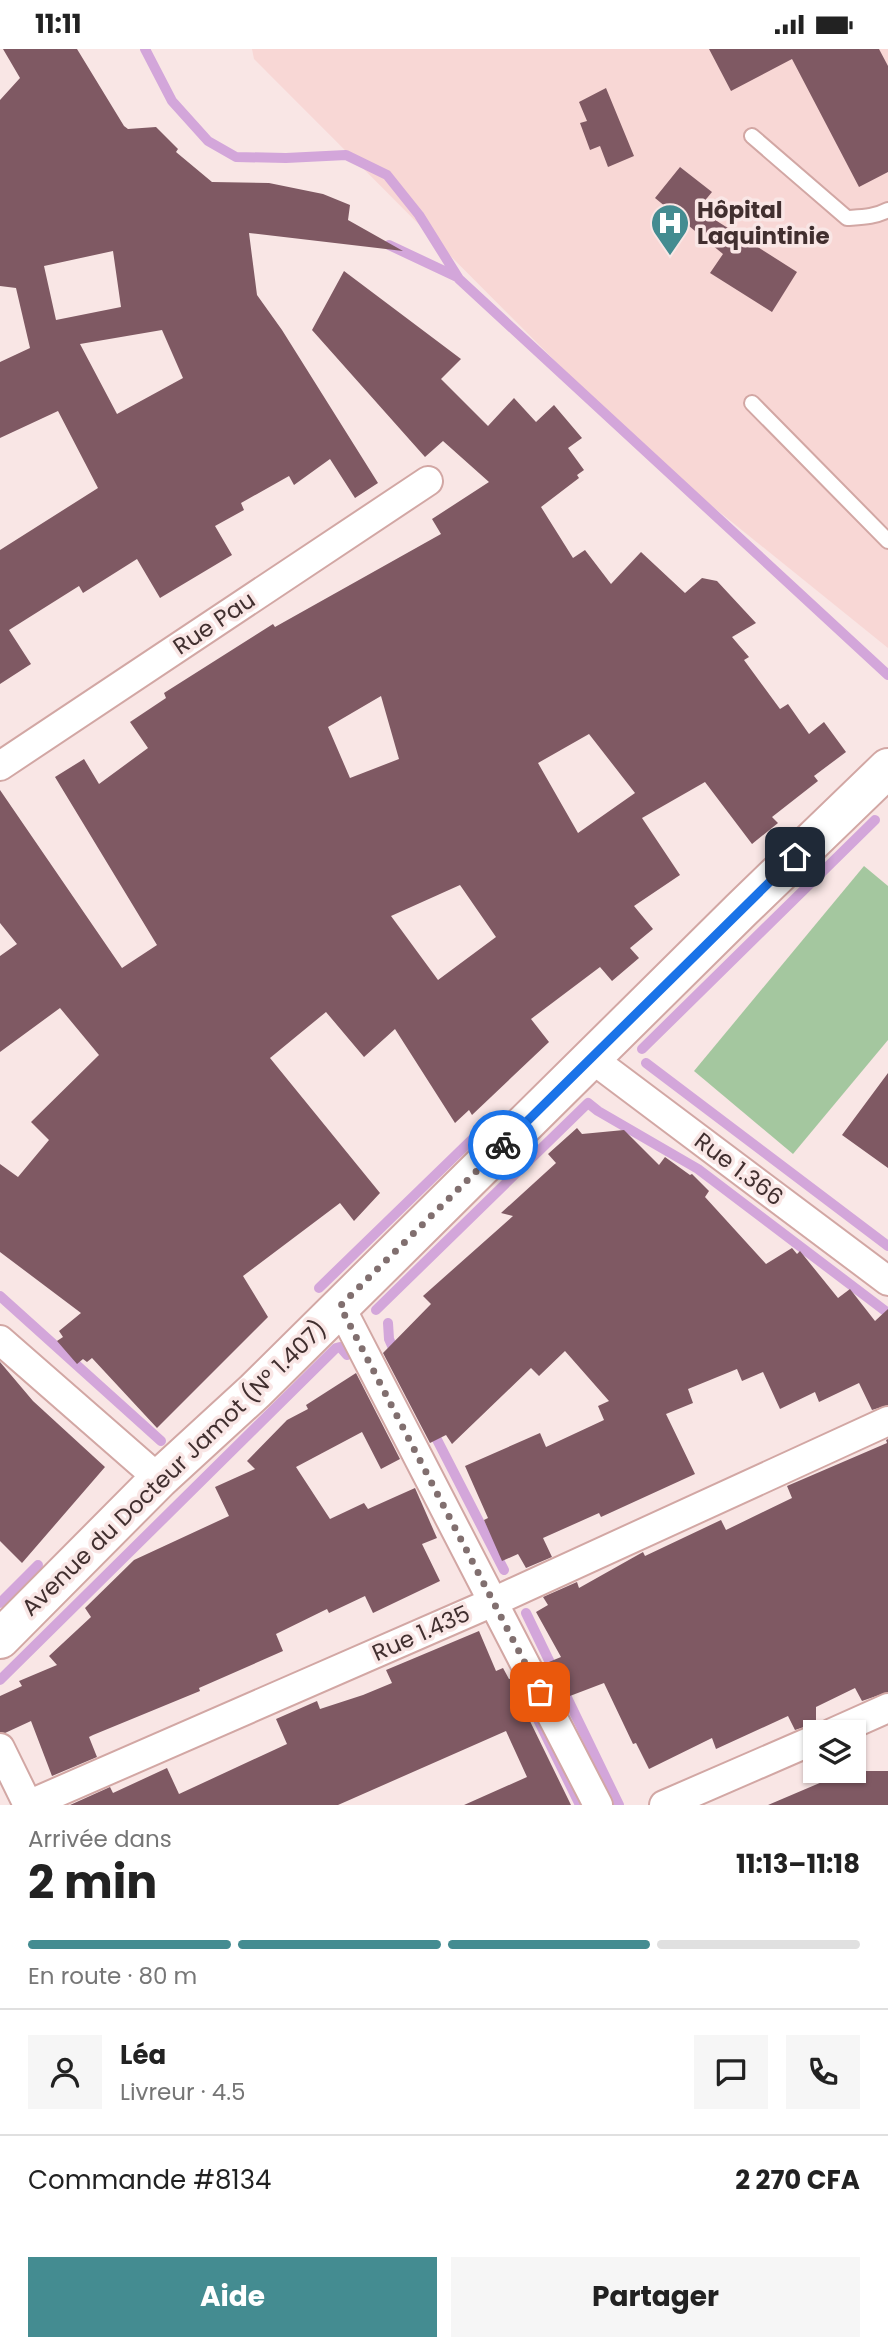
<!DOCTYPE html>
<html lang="fr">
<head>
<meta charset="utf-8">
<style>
	body { margin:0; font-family:Poppins,sans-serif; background:#f6f6f6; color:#222; height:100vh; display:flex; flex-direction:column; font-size:26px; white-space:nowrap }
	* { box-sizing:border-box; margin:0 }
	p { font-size:23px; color:#767676 }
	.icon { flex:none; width:38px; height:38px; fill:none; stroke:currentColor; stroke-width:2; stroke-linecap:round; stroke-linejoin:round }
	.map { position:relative; height:1756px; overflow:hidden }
	.panel { display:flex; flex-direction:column; background:#fff; flex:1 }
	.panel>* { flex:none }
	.tools { position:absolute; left:803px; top:1671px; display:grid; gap:14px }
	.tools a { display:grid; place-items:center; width:63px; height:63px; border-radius:0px; background:#fff; box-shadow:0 2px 5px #0004; font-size:35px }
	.pin { position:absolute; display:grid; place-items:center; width:60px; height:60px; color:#fff; margin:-30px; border-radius:14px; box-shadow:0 4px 10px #0006 }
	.courier { position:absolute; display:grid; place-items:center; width:70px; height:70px; margin:-35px; border:5px solid #1a73e8; border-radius:50%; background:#fff; color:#222; box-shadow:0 2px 9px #0007 }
	.headline em { font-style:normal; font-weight:700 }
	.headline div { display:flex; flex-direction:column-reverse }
	.headline { display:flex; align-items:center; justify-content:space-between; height:119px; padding:0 28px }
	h1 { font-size:46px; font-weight:700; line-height:52px }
	.bar { display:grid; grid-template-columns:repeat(4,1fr); gap:10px 7px; align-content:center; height:84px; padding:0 28px }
	.bar i { height:9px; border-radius:5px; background:#e0e0e0 }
	.bar .selected { background:#448c91 }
	.bar p { grid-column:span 4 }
	.line { display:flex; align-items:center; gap:18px; padding:0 28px; border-top:2px solid #e0e0e0 }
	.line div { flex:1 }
	.round { display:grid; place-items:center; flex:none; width:74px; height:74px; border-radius:0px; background:#f6f6f6 }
	.button { display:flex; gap:14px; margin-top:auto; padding:14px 28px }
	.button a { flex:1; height:80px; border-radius:0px; background:#448c91; color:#fff; font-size:28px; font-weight:700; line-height:80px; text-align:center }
	.button a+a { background:#f6f6f6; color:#222 }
	.status { display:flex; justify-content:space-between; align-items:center; height:49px; padding:0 35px; background:#fff; direction:ltr }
	.status svg { height:19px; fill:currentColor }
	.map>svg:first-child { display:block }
	.built { fill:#f8d7d5 }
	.green { fill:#a4c79f }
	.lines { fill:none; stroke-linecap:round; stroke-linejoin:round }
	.stream { stroke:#d3a6da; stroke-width:10 }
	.building { fill:#7f5963; fill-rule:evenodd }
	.service-casing { stroke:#d2a7a4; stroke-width:18 }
	.minor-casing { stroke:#d2a7a4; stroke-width:32 }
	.secondary-casing { stroke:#d2a7a4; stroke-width:42 }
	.service { stroke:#fff; stroke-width:14 }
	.minor { stroke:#fff; stroke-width:28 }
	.secondary { stroke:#fff; stroke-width:38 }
	.done { stroke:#816f6f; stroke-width:7; stroke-dasharray:0 12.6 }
	.route { stroke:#1a73e8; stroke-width:9 }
	.labels { text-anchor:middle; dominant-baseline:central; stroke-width:7; stroke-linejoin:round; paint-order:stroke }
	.poi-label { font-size:23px; font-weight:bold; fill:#412f2f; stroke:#f9e6e5; text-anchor:start }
	.street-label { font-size:23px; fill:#412f2f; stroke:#f9e6e5 }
</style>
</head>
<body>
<div class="status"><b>11:11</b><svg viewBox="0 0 49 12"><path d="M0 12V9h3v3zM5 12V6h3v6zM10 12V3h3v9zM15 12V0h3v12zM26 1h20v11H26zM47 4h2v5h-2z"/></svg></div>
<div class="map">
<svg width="888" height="1756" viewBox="0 0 888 1756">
	<rect width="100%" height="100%" fill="#f9e6e5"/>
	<path class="built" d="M252 0H888V599L650 407 254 10Z"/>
	<path class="green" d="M864 817 888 837V991L793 1105 694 1022Z"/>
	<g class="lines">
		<path class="stream" d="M145 0 172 52 208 92 236 108 286 109 346 106 387 126 419 166 459 230 888 626
			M389 196 457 228
			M642 1000 875 771
			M646 1014 888 1197
			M319 1239 492 1071
			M0 1247 161 1392
			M376 1261 588 1054 598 1062 698 1120 888 1264
			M388 1274 389 1290 397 1308
			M431 1379 504 1521
			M0 1554 38 1516
			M526 1564 619 1756
			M517 1628 580 1756
			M0 1631 336 1299 340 1298 347 1306"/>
	</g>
	<path class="building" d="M3 0H77L124 77 128 80 156 78 178 100 176 103 212 133 269 134 323 145 350 156 348 171 403 202 249 184 257 246 282 281 378 434 355 449 330 410 294 436 289 427 241 454 244 461 215 477 232 506 160 549 137 510 83 544 79 537 9 581 31 615 0 635V501L98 439 58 362 0 389V313L30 299 16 239 0 237V51L20 29ZM113 202 121 258 56 271 44 217ZM162 281 183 329 117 365 80 295Z
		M709 0H879L888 17V123L859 138 792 10 731 42Z
		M606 39 634 107 608 118 600 97 590 101 580 74 587 72 579 53Z
		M680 118 712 143 698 160 797 223 772 263 710 224 723 205 655 149Z
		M344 222 461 310 441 330 488 377 514 349 536 373 554 356 582 389 568 399 584 421 577 426 579 429 541 458 573 509 585 501 611 535 641 503 685 544 702 529 717 532 756 574 732 588 749 608 744 611 780 660 788 655 809 685 824 673 846 703 814 727 818 732 772 768 778 774 752 795 705 733 642 769 680 826 634 857 653 880 630 899 639 909 612 932 600 918 531 970 549 993 472 1066 469 1061 455 1074 395 980 364 1008 326 963 270 1009 380 1144 354 1172 340 1154 243 1227 268 1268 157 1379 92 1309 87 1313 83 1310 77 1315 57 1292 63 1288 59 1282 81 1264 0 1203V1115L18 1128 49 1091 31 1073 99 1006 60 959 0 1003V907L17 895 0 874V741L122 919 157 896 55 728 84 710 99 735 148 699 130 673 166 649 164 644 273 575 275 578 441 485 432 470 489 433 443 392 425 408 312 281ZM381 647 399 710 350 729 328 678ZM589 685 635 744 578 784 538 714ZM460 836 496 888 438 931 391 867Z
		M888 1024V1119L842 1086Z
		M577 1079 582 1085 624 1081 659 1116 665 1108 690 1126 692 1125 709 1142 705 1148 766 1215 792 1199 797 1205 800 1202 838 1249 850 1240 875 1272 888 1260V1356L872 1361 859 1334 819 1353 815 1343 780 1360 763 1323 742 1332 737 1320 688 1340 693 1354 666 1365 695 1425 601 1468 599 1464 543 1489 552 1508 526 1519 518 1505 502 1512 484 1471 488 1469 465 1417 540 1384 546 1398 604 1371 598 1357 609 1352 565 1302 539 1327 531 1319 452 1395 446 1386 430 1394 383 1304 431 1255 423 1247 513 1167 501 1164 556 1114 548 1105Z
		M0 1313 33 1352 105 1418 22 1514 0 1492Z
		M356 1324 400 1410 381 1420 362 1383 296 1418 330 1470 364 1454 368 1460 415 1439 437 1489 422 1495 440 1532 373 1564 365 1547 329 1564 327 1560 276 1585 283 1602 199 1639 200 1642 93 1686 89 1688 97 1708 52 1727 31 1672 5 1684 0 1683V1647L22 1637 19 1632 57 1616 49 1607 91 1568 85 1559 134 1511 229 1467 215 1438 255 1420 247 1412 287 1371 308 1360 306 1356Z
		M888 1390V1643L862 1652 855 1639 816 1658V1674L795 1681 788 1667 716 1700 712 1689 649 1720 636 1694 633 1695 604 1634 562 1650 544 1615 561 1608 536 1563 548 1556 543 1548 577 1533 579 1539 643 1503 645 1507 721 1471 726 1481 792 1449 787 1437 887 1394 886 1391Z
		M479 1582 496 1622 503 1619 509 1630 513 1629 531 1663 526 1664 571 1756H464L527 1728 506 1682 338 1756H70L110 1738 113 1744 167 1719 179 1745 287 1695 276 1670 317 1652 320 1660 363 1646 392 1634 386 1621Z
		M817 1722H888V1756H768L822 1733Z"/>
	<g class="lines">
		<defs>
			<path id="service" d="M752 87 847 169C861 168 875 168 888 161
				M752 354 888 492"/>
			<path id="minor" d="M0 717 428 432
				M591 1009 888 1232
				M340 1257 598 1756
				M0 1291 159 1430
				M832 1684 888 1659
				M0 1699 28 1756
				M28 1756 493 1553 888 1372
				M664 1756 816 1690"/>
			<path id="secondary" d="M0 1590 159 1430 255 1342 741 861 888 719"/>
		</defs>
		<use href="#service" class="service-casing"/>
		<use href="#minor" class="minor-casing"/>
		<use href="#secondary" class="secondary-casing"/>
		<use href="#service" class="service"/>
		<use href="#minor" class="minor"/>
		<use href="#secondary" class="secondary"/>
	</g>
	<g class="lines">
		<path class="done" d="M503 1096 340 1257 540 1643"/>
		<path class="route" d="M503 1096 795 808"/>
	</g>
	<defs>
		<symbol id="hospital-pin" viewBox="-11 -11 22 30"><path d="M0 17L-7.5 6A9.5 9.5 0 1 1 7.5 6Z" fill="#448c91" stroke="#f9e6e5"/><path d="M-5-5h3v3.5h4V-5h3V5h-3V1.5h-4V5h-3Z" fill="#fff"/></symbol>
	</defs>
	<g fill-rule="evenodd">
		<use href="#hospital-pin" x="648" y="152" width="44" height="60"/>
	</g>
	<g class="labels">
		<g class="poi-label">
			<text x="697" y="161">Hôpital<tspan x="697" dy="26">Laquintinie</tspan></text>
		</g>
		<g class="street-label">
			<text transform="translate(214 574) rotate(-34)">Rue Pau</text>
			<text transform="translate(739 1120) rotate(37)">Rue 1.366</text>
			<text transform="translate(174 1419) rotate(-44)">Avenue du Docteur Jamot (N° 1.407)</text>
			<text transform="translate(421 1584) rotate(-24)">Rue 1.435</text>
		</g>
	</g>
</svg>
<div class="tools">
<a><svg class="icon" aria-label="layers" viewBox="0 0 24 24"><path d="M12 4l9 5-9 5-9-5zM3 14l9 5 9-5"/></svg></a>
</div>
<div class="pin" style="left:540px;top:1643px;background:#ea580c"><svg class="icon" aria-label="bag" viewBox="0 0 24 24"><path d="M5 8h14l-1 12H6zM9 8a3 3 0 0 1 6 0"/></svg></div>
<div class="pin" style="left:795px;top:808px;background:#1f2937"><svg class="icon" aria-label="home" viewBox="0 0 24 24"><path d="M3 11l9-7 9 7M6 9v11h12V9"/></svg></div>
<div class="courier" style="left:503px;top:1096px"><svg class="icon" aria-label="bike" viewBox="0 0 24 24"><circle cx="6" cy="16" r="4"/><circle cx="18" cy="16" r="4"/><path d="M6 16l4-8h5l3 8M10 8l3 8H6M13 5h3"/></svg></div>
</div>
<section class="panel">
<div class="headline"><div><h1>2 min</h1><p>Arrivée dans</p></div><em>11:13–11:18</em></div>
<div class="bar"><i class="selected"></i><i class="selected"></i><i class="selected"></i><i></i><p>En route · 80 m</p></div>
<div class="line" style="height:126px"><a class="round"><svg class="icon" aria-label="person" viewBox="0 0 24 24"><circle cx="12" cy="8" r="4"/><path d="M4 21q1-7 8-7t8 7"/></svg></a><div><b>Léa</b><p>Livreur · 4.5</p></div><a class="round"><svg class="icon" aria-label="chat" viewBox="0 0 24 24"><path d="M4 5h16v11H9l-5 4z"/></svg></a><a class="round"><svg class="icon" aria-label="phone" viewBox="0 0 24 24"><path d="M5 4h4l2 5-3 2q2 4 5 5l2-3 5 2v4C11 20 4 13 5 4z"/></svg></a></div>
<div class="line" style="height:91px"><div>Commande #8134</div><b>2 270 CFA</b></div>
<div class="button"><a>Aide</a><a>Partager</a></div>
</section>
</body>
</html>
